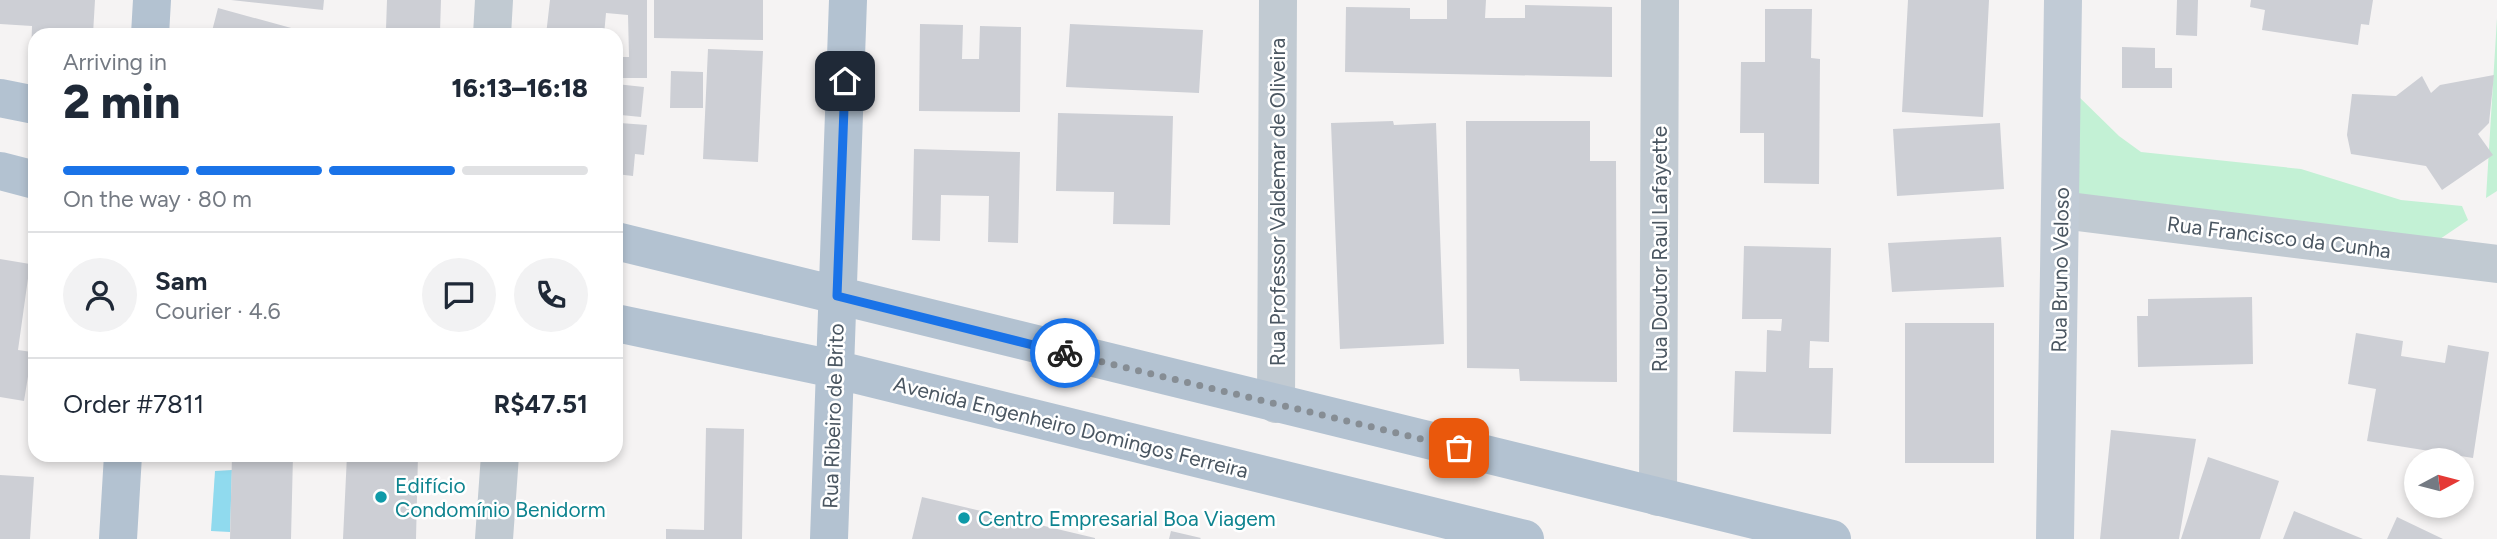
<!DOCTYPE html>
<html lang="en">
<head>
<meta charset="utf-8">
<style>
	body { margin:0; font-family:Figtree,sans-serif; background:#f2f2f3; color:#1f2937; height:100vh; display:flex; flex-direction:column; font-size:26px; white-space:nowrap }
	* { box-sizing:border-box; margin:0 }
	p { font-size:23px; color:#747a83 }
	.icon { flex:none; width:38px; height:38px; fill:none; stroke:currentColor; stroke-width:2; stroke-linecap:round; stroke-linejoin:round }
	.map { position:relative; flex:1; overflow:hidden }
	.drawer { position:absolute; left:28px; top:28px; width:595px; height:434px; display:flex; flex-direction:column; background:#fff; border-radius:21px; box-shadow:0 4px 10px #0003 }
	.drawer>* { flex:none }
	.needle { width:46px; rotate:83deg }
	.fabs { position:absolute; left:2404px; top:448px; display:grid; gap:14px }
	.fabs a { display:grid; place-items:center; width:70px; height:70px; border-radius:50%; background:#fff; box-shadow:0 4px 10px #0003; font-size:35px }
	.pin { position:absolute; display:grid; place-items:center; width:60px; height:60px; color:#fff; margin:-30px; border-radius:14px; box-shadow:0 4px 10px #0006 }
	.courier { position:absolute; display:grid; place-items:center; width:70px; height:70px; margin:-35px; border:5px solid #1a73e8; border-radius:50%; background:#fff; color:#222; box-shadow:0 2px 9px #0007 }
	.overview em { font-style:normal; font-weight:800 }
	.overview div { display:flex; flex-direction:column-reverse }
	.overview { display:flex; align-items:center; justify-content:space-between; height:119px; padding:0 35px }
	h1 { font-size:46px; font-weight:800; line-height:52px }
	.bar { display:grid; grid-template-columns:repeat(4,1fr); gap:10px 7px; align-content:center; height:84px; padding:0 35px }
	.bar i { height:9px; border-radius:5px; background:#e0e1e3 }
	.bar .selected { background:#1a73e8 }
	.bar p { grid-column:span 4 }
	.line { display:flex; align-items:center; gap:18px; padding:0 35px; border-top:2px solid #e0e1e3 }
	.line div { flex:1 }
	.round { display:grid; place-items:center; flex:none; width:74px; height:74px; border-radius:37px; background:#f2f2f3 }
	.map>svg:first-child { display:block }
	.green { fill:#c3f1d5 }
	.water { fill:#90daee }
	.building { fill:#cdcfd5 }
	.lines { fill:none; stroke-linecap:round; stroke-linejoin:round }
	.street { stroke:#c1cad2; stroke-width:38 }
	.secondary { stroke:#c1cbd6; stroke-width:38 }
	.primary { stroke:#b3c2d1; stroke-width:38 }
	.done { stroke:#868d94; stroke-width:7; stroke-dasharray:0 12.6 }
	.route { stroke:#1a73e8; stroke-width:9 }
	.culture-dot { fill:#0f9aa8; stroke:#fff; stroke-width:2.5 }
	.labels { text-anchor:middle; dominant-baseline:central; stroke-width:5; stroke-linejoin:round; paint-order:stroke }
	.street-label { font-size:21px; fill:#4a5661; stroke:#fff }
	.culture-label { font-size:21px; fill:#0d838f; stroke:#fff; text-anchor:start }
</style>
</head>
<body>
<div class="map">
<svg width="2497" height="539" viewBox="0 0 2497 539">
	<rect width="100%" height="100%" fill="#f5f3f3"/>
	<path class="green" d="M2497 18V191L2486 198Z
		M2074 92 2119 136 2141 152 2301 169 2401 200 2462 206 2468 220 2440 239 2069 201Z"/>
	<path class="water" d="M232 470 230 532 211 531 215 471Z"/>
	<path class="building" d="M0 0H95L93 34 35 35V57H31L32 26 0 24Z
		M231 0H324L323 10Z
		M387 0H441L440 32 386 29Z
		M550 0H647V78H618L619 57H629L628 15 606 13 604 35H546Z
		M654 0H763V40L654 38Z
		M1447 0H1486L1485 18H1525V5L1612 7V77L1345 72 1346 7 1410 8V19H1447Z
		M1908 0H1989L1983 117 1902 112Z
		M2177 0H2198L2197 36 2176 35Z
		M2251 0H2373L2369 25 2361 24 2358 45 2262 30 2265 10 2250 7Z
		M218 8 313 34V35H211Z
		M1765 9H1812L1811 58 1820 59 1819 184 1764 183V133H1740L1741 62H1765Z
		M920 24 963 25 962 59H979L980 26 1021 27 1020 112 919 111Z
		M1070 24 1203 30 1199 93 1066 87Z
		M2122 47 2155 48V68H2172V88H2122Z
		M708 49 763 51 758 162 703 159Z
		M671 71 703 72V108H670Z
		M2494 75 2489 123 2478 134 2493 155 2442 190 2426 166 2351 154 2347 135 2352 94 2396 96 2422 76 2431 93 2440 85Z
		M616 84 644 87 641 117 621 115 620 123 647 125 644 155 635 154 633 176 616 174Z
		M1058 113 1173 116 1170 225 1113 224 1114 192 1056 191Z
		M1393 121 1394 125 1436 123 1444 344 1340 349 1331 123Z
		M1466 121H1590V161H1616L1617 382 1520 381 1519 369 1467 368Z
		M2000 123 2004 189 1897 196 1893 129Z
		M914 149 1020 152 1018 243 988 242 989 196 941 195 940 241 912 240Z
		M2001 237 2004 287 1892 292 1888 243Z
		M1744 246 1831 248 1829 342 1810 341 1809 368H1833L1831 434 1733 432 1735 371 1766 372 1767 330 1781 331 1782 319H1742Z
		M0 259 30 264 18 350 32 352 24 401 0 397Z
		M2252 297 2253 364 2138 367 2137 316H2148V299Z
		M1905 323H1994V463H1905Z
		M2356 333 2403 341 2401 356 2445 363 2448 345 2489 352 2473 458 2367 441 2376 389 2348 384Z
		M706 428 744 429 742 539H666V529L704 530Z
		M2111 430 2196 439 2179 539H2100Z
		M232 455H293L291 539H230Z
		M347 455H418L416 539H343Z
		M2208 457 2279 481 2260 539H2181Z
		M0 475 34 477 30 539H0Z
		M922 497 1095 538V539H912Z
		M2294 511 2363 539H2283Z
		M2397 517 2443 539H2387Z
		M1171 531 1201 538 1200 539H1169Z"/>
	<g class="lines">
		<path class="street" d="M492 35 494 0
			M2061 210 2497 264
			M1276 404 1278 0
			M1658 497 1660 0
			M494 539 500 455"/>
		<path class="secondary" d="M2055 539 2063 0"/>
		<path class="primary" d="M150 35 152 0
			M0 98 35 105
			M0 171 35 180
			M616 241 1832 539
			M616 323 834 369 1525 539
			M118 539 123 455
			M829 539 848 0"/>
	</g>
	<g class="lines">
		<path class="done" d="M1065 353 1459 448"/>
		<path class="route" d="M845 81 837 296 1065 353"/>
	</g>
	<g class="culture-dot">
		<circle cx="381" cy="497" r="7"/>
		<circle cx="964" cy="518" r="7"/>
	</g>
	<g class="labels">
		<g class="street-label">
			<text transform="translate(1277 202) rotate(-90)">Rua Professor Valdemar de Oliveira</text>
			<text transform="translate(2279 237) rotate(7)">Rua Francisco da Cunha</text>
			<text transform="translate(1659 249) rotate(-90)">Rua Doutor Raul Lafayette</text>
			<text transform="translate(2060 270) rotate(-89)">Rua Bruno Veloso</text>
			<text transform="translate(833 416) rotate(-88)">Rua Ribeiro de Brito</text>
			<text transform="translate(1071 427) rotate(14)">Avenida Engenheiro Domingos Ferreira</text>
		</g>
		<g class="culture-label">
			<text x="395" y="485">Edifício<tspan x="395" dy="24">Condomínio Benidorm</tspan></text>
			<text x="978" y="518">Centro Empresarial Boa Viagem</text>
		</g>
	</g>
</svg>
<div class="fabs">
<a><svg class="needle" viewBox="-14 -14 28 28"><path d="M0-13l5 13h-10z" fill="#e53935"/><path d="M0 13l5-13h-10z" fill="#747a83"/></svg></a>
</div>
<div class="pin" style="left:1459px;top:448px;background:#ea580c"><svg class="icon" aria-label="bag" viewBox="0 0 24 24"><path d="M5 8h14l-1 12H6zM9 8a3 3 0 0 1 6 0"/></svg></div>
<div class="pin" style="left:845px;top:81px;background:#1f2937"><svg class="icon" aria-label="home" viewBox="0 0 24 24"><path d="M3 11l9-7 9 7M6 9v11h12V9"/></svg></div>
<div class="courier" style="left:1065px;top:353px"><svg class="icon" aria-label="bike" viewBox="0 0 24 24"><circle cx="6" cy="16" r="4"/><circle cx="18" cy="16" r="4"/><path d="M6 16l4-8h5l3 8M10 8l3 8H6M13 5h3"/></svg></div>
<section class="drawer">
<div class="overview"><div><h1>2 min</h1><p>Arriving in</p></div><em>16:13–16:18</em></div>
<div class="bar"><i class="selected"></i><i class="selected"></i><i class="selected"></i><i></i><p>On the way · 80 m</p></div>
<div class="line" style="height:126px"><a class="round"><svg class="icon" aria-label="person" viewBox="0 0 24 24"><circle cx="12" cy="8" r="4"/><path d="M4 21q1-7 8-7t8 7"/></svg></a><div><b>Sam</b><p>Courier · 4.6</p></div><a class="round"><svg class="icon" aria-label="chat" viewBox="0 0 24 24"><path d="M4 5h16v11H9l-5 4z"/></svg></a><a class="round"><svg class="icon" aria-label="phone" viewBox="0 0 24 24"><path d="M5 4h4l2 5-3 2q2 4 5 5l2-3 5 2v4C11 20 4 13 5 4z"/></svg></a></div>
<div class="line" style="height:91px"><div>Order #7811</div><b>R$47.51</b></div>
</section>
</div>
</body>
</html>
